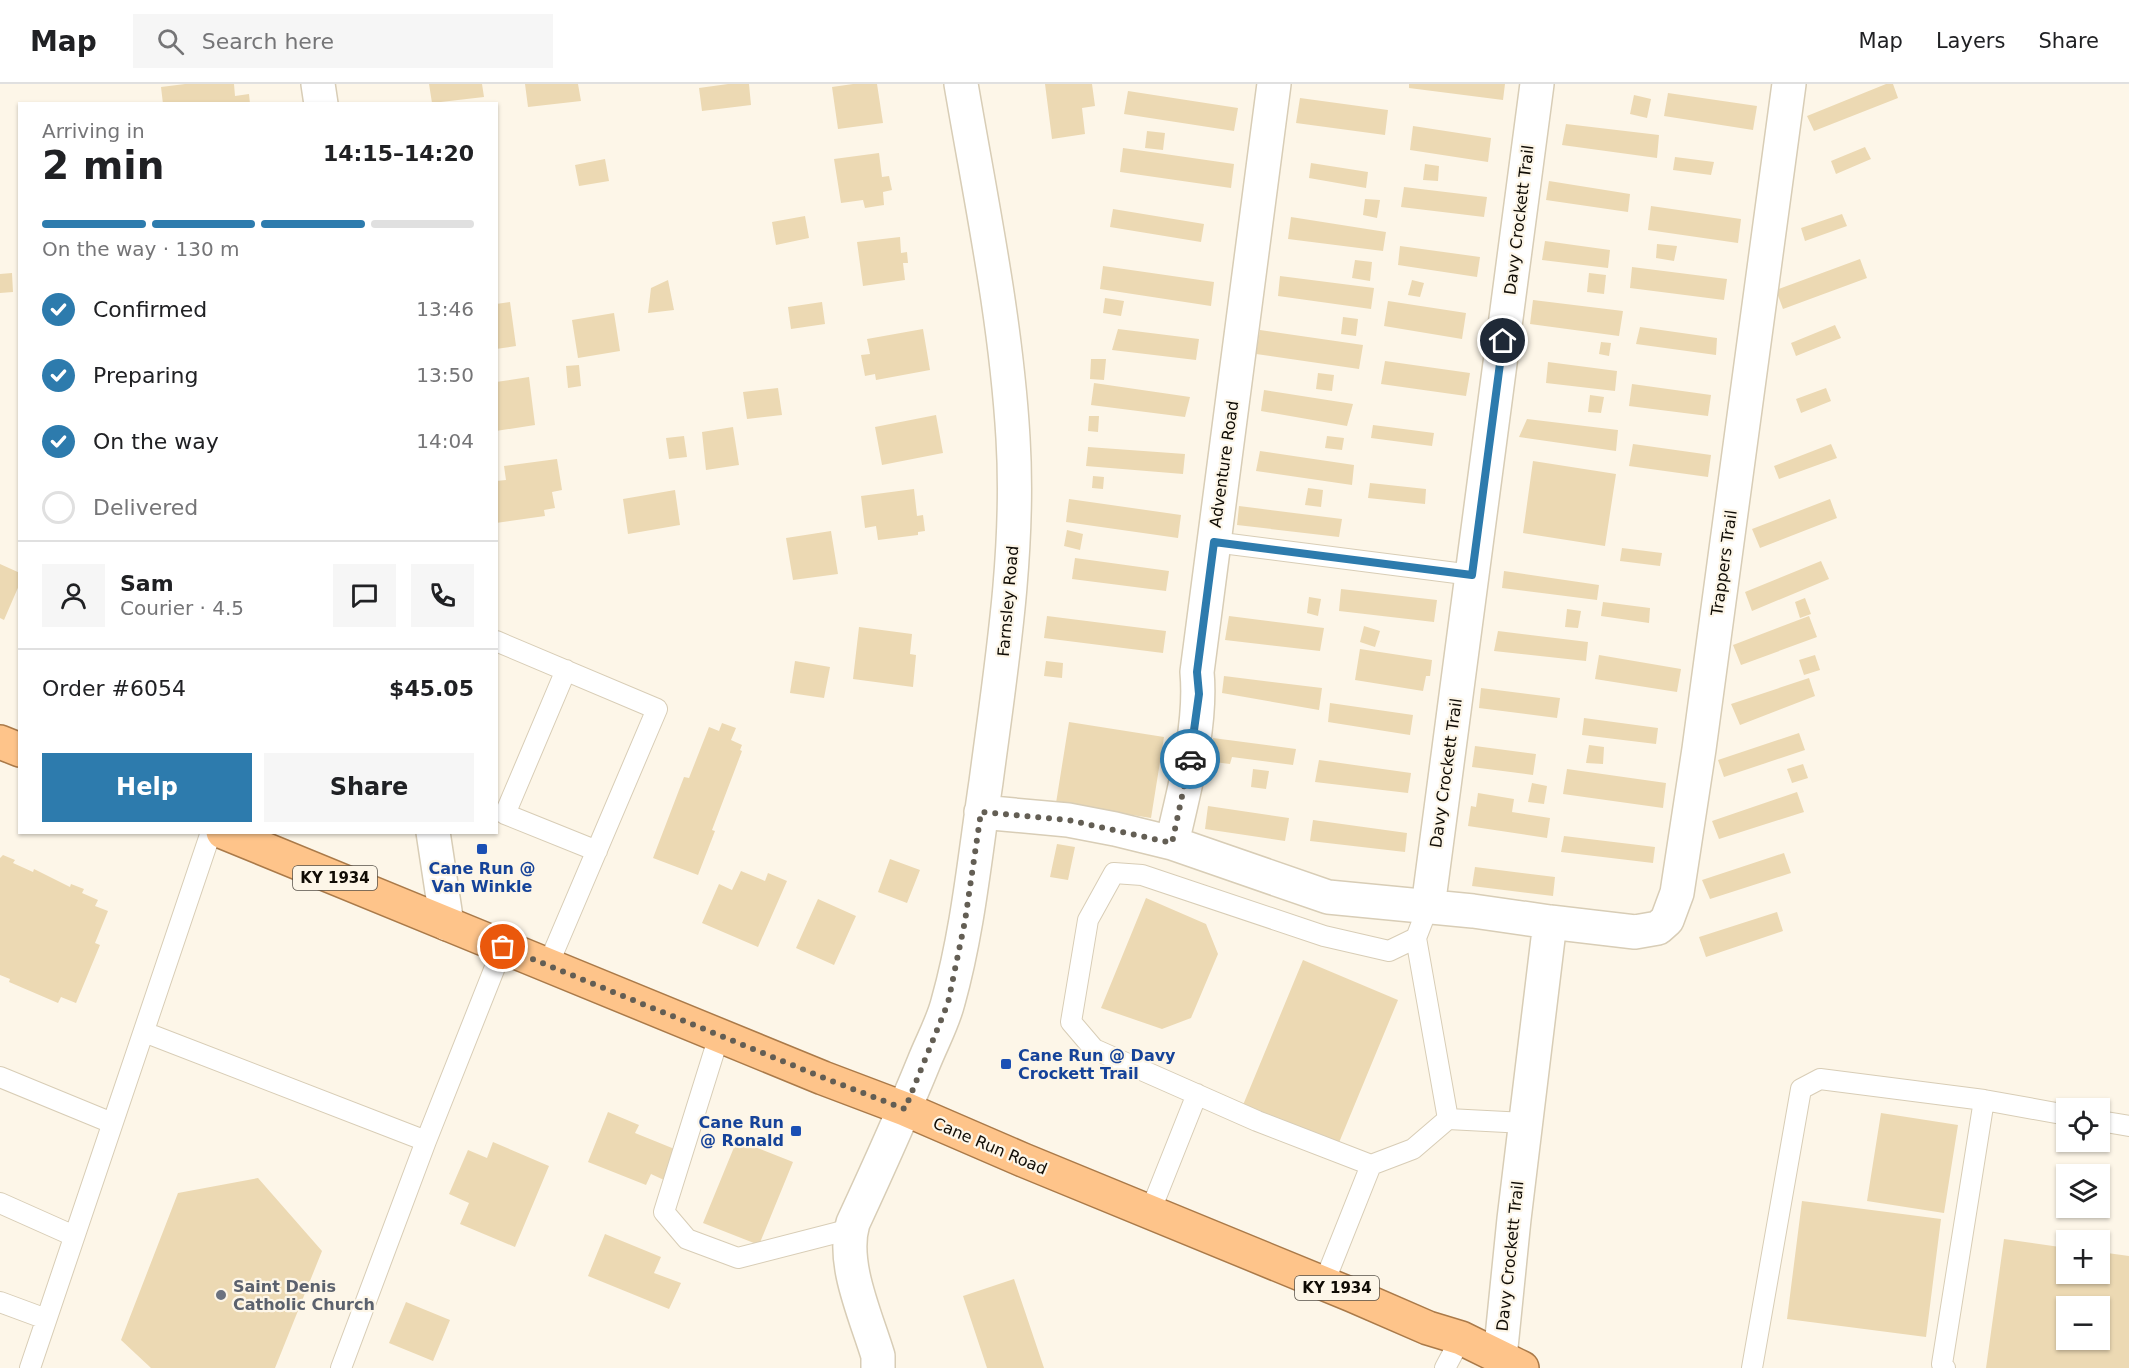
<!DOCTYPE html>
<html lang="en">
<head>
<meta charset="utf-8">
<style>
	body { margin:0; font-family:"DejaVu Sans",sans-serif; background:#f6f6f6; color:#202124; height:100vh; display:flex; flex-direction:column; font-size:22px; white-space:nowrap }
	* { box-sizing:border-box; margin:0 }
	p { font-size:20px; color:#757577 }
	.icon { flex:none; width:33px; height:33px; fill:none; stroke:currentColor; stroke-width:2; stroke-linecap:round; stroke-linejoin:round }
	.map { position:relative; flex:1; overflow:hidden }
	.sheet { position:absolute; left:18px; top:18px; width:480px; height:732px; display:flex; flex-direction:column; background:#fff; border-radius:0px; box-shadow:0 2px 4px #0004 }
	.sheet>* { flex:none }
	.tools { position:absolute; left:2056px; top:1014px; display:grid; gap:12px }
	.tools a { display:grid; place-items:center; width:54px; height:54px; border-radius:0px; background:#fff; box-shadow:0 2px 4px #0004; font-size:30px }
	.pin { position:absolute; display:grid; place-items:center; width:51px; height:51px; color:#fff; margin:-26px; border:3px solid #fff; border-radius:50%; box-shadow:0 2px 6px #0007 }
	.courier { position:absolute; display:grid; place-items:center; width:60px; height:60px; margin:-30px; border:4px solid #2d7bad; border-radius:50%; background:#fff; color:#222; box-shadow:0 2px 8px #0007 }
	.summary em { font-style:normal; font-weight:600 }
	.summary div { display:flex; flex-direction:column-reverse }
	.summary { display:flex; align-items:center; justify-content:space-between; height:102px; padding:0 24px }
	h1 { font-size:39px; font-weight:600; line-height:45px }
	.bar { display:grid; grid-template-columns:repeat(4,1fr); gap:9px 6px; align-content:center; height:72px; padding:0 24px }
	.bar i { height:8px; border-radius:4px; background:#e0e0e0 }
	.bar .on { background:#2d7bad }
	.bar p { grid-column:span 4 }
	.line { display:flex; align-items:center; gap:15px; padding:0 24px; border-top:2px solid #e0e0e0 }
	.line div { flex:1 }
	.round { display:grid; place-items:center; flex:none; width:63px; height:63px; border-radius:0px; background:#f6f6f6 }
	ol { padding:0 24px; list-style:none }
	li { display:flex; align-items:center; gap:18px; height:66px }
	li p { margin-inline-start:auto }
	li .icon { padding:6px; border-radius:50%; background:#2d7bad; color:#fff; stroke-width:4 }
	li:last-child { color:#757577 }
	li i { width:33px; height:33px; border:3px solid #e0e0e0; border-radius:50% }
	.primary-button { display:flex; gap:12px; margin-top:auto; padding:12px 24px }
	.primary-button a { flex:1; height:69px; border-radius:0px; background:#2d7bad; color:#fff; font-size:24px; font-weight:600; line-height:69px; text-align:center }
	.primary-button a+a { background:#f6f6f6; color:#202124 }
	header { display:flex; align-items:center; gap:36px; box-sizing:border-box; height:84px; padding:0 30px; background:#fff; border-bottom:2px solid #e0e0e0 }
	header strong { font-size:28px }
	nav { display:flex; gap:33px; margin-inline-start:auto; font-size:21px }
	.search { width:420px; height:54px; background:#f6f6f6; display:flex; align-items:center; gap:15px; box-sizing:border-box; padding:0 21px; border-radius:0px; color:#757577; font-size:22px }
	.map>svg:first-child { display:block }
	.building { fill:#ecd9b3; fill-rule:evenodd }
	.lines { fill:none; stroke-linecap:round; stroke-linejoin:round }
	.service-casing { stroke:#d8cdb6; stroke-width:22 }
	.minor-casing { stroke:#d8cdb6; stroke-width:36 }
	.trunk-casing { stroke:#aa7a49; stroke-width:36 }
	.service { stroke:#fff; stroke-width:20 }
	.minor { stroke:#fff; stroke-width:33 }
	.trunk { stroke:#fec48a; stroke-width:33 }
	.done { stroke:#635e54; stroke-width:6; stroke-dasharray:0 10.8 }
	.route { stroke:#2d7bad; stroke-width:8 }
	.transit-dot { fill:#1a4fb4; stroke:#fdf6e8; stroke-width:2 }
	.worship-dot { fill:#6b7280; stroke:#fdf6e8; stroke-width:2 }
	.labels { text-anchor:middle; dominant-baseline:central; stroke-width:4.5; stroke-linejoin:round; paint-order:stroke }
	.shield { fill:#fdf6e8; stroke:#575249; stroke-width:1.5 }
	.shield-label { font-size:15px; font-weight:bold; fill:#100c05 }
	.street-label { font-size:16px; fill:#100c05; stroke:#fdf6e8 }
	.transit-label { font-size:16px; font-weight:bold; fill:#164399; stroke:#fdf6e8 }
	.worship-label { font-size:16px; font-weight:bold; fill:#5b616d; stroke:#fdf6e8; text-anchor:start }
</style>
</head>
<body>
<header>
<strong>Map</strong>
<div class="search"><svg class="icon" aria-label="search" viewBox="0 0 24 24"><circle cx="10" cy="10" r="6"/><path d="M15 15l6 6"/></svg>Search here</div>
<nav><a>Map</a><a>Layers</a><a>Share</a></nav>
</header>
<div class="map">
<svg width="2129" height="1284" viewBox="0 0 2129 1284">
	<rect width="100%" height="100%" fill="#fdf6e8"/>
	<path class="building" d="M185 0H234L235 12 249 10 250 20H163L161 3Z
		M429 0H482L484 13 432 19Z
		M525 0H578L581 17 528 23Z
		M728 0H749L751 21 702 27 699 4Z
		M853 0H877L883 39 838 45 832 3Z
		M1045 0H1092L1095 22 1082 24 1085 50 1052 55Z
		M1409 0H1505L1503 16 1409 4Z
		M1886 0H1893L1898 14 1814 47 1807 32Z
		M1128 7 1238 24 1234 47 1124 30Z
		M1668 9 1757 22 1753 46 1664 32Z
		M1634 11 1651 15 1647 34 1630 30Z
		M1300 14 1388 26 1385 51 1296 39Z
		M1566 40 1659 51 1657 74 1562 61Z
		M1413 42 1491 54 1488 78 1410 66Z
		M1147 47 1165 49 1163 66 1145 64Z
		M1865 63 1871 75 1836 90 1831 77Z
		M1123 64 1234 80 1231 104 1120 88Z
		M879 69 882 93 889 92 892 106 883 108 884 121 865 124 863 116 841 119 834 75Z
		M1675 73 1714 78 1711 91 1673 86Z
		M605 75 609 97 579 102 575 81Z
		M1311 79 1368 88 1366 104 1309 94Z
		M1425 80 1439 82 1438 97 1423 96Z
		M1549 97 1630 110 1628 128 1546 116Z
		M1404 103 1487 113 1484 133 1401 123Z
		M1365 115 1380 116 1377 134 1363 131Z
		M1651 122 1741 135 1738 159 1648 146Z
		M1113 125 1204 140 1201 158 1110 143Z
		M1842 130 1847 142 1805 157 1801 144Z
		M805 132 809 154 776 161 772 138Z
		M1291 133 1386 148 1383 167 1288 155Z
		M900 153 901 169 907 168 908 179H903L905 196 863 202 857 158Z
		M1545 157 1610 166 1608 184 1542 176Z
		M1657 160 1677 162 1674 177 1656 174Z
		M1400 162 1480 173 1477 193 1398 181Z
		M1860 175 1867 194 1783 225 1776 206Z
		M1355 176 1372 178 1370 197 1352 194Z
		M1103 182 1214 198 1211 222 1100 205Z
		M1632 183 1727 195 1724 216 1630 204Z
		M12 189 13 208 0 209V190Z
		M1589 189 1606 191 1604 210 1587 208Z
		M1280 192 1374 204 1371 225 1278 212Z
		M668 196 674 226 648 229 651 204Z
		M1412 196 1424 199 1420 213 1408 211Z
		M1105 214 1124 217 1121 232 1103 229Z
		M1533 216 1623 227 1619 252 1530 240Z
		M1388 217 1466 229 1462 255 1384 242Z
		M510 218 516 262 496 265V220Z
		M822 218 825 240 791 245 788 223Z
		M614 229 620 267 578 274 572 236Z
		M1343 233 1358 235 1356 252 1341 250Z
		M1835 241 1841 254 1796 272 1791 259Z
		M1640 243 1717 254 1716 271 1636 260Z
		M923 245 930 286 876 296 875 290 865 292 861 271 870 270 867 255Z
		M1118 245 1199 255 1196 276 1112 266Z
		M1260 246 1363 261 1359 285 1256 270Z
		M1601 258 1611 259 1609 272 1599 270Z
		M1091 275H1106L1104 296 1090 295Z
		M1385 277 1470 289 1466 312 1381 300Z
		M1548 278 1617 287 1615 307 1546 299Z
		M579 281 581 302 568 304 566 282Z
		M1318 289 1334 291 1332 307 1316 305Z
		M529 293 535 341 496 347V298Z
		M1094 299 1190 313 1185 333 1091 321Z
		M1632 300 1711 311 1708 332 1629 322Z
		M778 304 782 331 747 335 743 308Z
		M1826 304 1831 317 1801 329 1796 315Z
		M1264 306 1353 320 1347 342 1261 327Z
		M1590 311 1604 313 1601 329 1588 328Z
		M936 331 943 369 882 381 875 343Z
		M1089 332H1099L1098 348 1088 347Z
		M1527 335 1618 346 1616 367 1519 353Z
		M1373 341 1434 349 1432 362 1371 354Z
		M733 343 739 381 706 386 702 348Z
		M684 352 687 373 669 375 666 354Z
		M1327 352 1344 354 1342 366 1325 364Z
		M1633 360 1711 371 1708 393 1629 382Z
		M1831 360 1837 374 1779 395 1774 382Z
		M1088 363 1185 370 1183 390 1086 382Z
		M1260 367 1354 381 1352 401 1256 387Z
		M557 375 562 406 552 408 555 424 544 426 545 432 496 439V397L506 396 504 382Z
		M1533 377 1616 390 1605 462 1523 449Z
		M1093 392 1104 393 1103 405 1092 404Z
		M1370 399 1426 405 1425 420 1368 414Z
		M1308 404 1323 406 1321 423 1305 421Z
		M914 405 917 432 923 431 925 447 918 448V451L878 456 876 442 865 444 861 412Z
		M675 406 680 441 628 450 623 415Z
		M1069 415 1181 431 1178 454 1066 438Z
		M1830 415 1837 434 1760 464 1752 445Z
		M1239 422 1342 435 1339 453 1237 441Z
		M1067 446 1083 450 1080 466 1064 462Z
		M831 447 838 490 793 496 786 454Z
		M1622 464 1662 469 1660 482 1620 477Z
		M1075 474 1169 487 1166 507 1072 495Z
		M1821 477 1829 495 1752 527 1745 508Z
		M0 480 20 489V499L4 536 0 534Z
		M1504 487 1599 501 1597 516 1502 504Z
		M1341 505 1437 516 1434 538 1339 527Z
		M1309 513 1321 515 1318 532 1307 529Z
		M1805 514 1811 530 1800 534 1795 518Z
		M1603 518 1650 524 1649 539 1601 532Z
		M1567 525 1581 527 1578 544 1565 543Z
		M1047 532 1166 547 1163 569 1044 554Z
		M1229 532 1324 544 1320 567 1225 556Z
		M1809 532 1817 553 1741 581 1733 561Z
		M1364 542 1380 547 1375 563 1360 558Z
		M859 543 912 550 910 570 916 571 913 603 853 595Z
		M1498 547 1588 558 1586 577 1494 567Z
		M1360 565 1432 576 1430 592H1426L1423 607 1355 596Z
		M1599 571 1681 585 1677 608 1595 595Z
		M1815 571 1820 586 1804 591 1799 576Z
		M795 577 830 583 824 614 790 609Z
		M1046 577 1063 579 1062 594 1044 592Z
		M1224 592 1322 604 1319 626 1222 609Z
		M1809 594 1815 612 1740 641 1731 620Z
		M1481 604 1560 614 1557 634 1479 624Z
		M1330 619 1413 631 1410 651 1328 638Z
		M1584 634 1658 644 1656 660 1582 651Z
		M1069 638 1164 653 1151 734 1056 719Z
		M722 639 736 644 731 656 742 661 740 666 742 667 712 746 715 747 698 791 653 774 684 693 689 694 709 643 719 647Z
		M1799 649 1805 666 1724 693 1718 676Z
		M1213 654 1296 665 1293 681 1232 673 1230 680 1214 678 1215 672 1211 671Z
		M1589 661 1604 663 1603 680 1586 679Z
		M1475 662 1536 670 1533 691 1472 683Z
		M1319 676 1411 689 1408 709 1315 698Z
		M1803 680 1808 694 1792 699 1787 685Z
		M1253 685 1269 687 1266 705 1251 703Z
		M1567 685 1666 699 1663 724 1563 710Z
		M1532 699 1547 702 1544 720 1528 718Z
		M1797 708 1804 728 1719 755 1712 737Z
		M1478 709 1514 715 1512 728 1550 734 1547 754 1468 742 1471 722 1476 723Z
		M1208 722 1289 734 1285 757 1205 745Z
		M1313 736 1407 749 1405 768 1310 757Z
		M1564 752 1655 763 1653 779 1561 768Z
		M1057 760 1075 763 1068 796 1050 793Z
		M1784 769 1791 789 1710 815 1702 796Z
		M3 771 15 776 13 779 33 788 34 785 70 803 71 800 84 805 82 809 98 816 95 822 108 827 95 859 100 861 76 919 61 913 58 919 9 898 10 895 0 891V774Z
		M890 775 920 786 907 819 878 808Z
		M1475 783 1555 793 1553 812 1472 802Z
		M741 787 765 797 768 789 787 797 758 863 702 839 719 800 732 806Z
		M1146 814 1206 840 1218 870 1191 934 1162 945 1101 924Z
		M818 815 856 832 834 881 796 864Z
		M1777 828 1783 847 1706 873 1699 853Z
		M1303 876 1398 916 1338 1061 1243 1021Z
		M608 1028 639 1041 635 1049 677 1066 664 1096 651 1090 646 1101 588 1078Z
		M1881 1029 1958 1041 1944 1129 1867 1117Z
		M737 1056 793 1078 759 1161 703 1139Z
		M493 1058 549 1082 515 1163 460 1140 469 1119 449 1110 468 1066 487 1074Z
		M258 1094 322 1167 275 1284H151L121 1256 178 1109Z
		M1802 1117 1941 1135 1926 1253 1787 1235Z
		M605 1150 661 1173 654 1189 681 1199 669 1225 588 1192Z
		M2004 1155 2067 1164V1190H2100V1168L2129 1172V1284H1986ZM2067 1222H2100V1256H2067Z
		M1014 1195 1044 1284H987L963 1212Z
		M406 1218 450 1236 433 1277 389 1259Z"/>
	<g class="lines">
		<defs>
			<path id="service" d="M1214 458 1472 491
				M496 557 657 625 548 881
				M566 586 505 730 597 767
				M1428 823 1416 854 1389 867 1324 852 1142 791 1114 789 1088 836 1071 938 1094 965 1257 1037 1371 1081 1413 1065 1448 1035 1525 1039
				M1416 854 1448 1035
				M144 948 426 1057 503 863
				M719 952 664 1128 687 1155 738 1174 851 1145
				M0 993 112 1039
				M2100 1037 2129 1042
				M0 1119 74 1152
				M1150 1128 1197 1010
				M1324 1199 1371 1081
				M0 1218 46 1235
				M30 1284 211 748
				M341 1284 426 1057
				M1445 1284 1461 1254
				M1752 1284 1801 1005 1820 995 1984 1016
				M1945 1284 1942 1280 1984 1016 2067 1031"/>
			<path id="minor" d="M318 0 321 20
				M981 728 1068 736 1115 745 1172 759 1328 813 1473 827 1550 838 1635 848 1658 844 1667 836 1677 809 1699 665 1789 0
				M433 748 447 840
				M1172 759C1184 706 1202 642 1197 588L1274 0
				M1428 823 1537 0
				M1500 1273 1514 1135 1550 838
				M878 1284V1272C866 1232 841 1179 853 1139 878 1085 902 1032 924 978 932 958 943 938 948 918 968 847 975 771 986 698 1001 584 1020 469 1013 354 1006 235 981 117 961 0"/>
			<path id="trunk" d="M0 658 20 666
				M223 748 823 994 905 1025 1023 1076 1352 1211 1428 1244 1461 1254 1522 1284"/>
		</defs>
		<use href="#service" class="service-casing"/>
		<use href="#minor" class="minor-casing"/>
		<use href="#trunk" class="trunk-casing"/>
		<use href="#service" class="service"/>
		<use href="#minor" class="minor"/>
		<use href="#trunk" class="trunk"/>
	</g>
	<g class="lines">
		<path class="done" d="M503 863 824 994 905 1025 948 919 965 837 981 728 1068 736 1172 759 1190 675"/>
		<path class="route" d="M1190 675 1199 610 1197 588 1214 458 1472 491 1503 257"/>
	</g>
	<g class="transit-dot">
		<rect x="476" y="759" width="12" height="12" rx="3"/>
		<rect x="1000" y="974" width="12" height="12" rx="3"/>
		<rect x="790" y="1041" width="12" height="12" rx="3"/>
	</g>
	<circle class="worship-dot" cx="221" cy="1211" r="6"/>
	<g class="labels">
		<g class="shield">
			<rect x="293" y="782" width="84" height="24" rx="4.5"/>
			<rect x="1295" y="1192" width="84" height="24" rx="4.5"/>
		</g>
		<g class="shield-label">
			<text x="335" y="794">KY 1934</text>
			<text x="1337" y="1204">KY 1934</text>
		</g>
		<g class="street-label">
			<text transform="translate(1519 136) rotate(-83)">Davy Crockett Trail</text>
			<text transform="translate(1224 380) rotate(-82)">Adventure Road</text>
			<text transform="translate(1724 479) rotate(-82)">Trappers Trail</text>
			<text transform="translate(1008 517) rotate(-85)">Farnsley Road</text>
			<text transform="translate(1446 689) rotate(-82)">Davy Crockett Trail</text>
			<text transform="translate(990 1062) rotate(23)">Cane Run Road</text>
			<text transform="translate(1510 1172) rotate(-84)">Davy Crockett Trail</text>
		</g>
		<g class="transit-label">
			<text x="482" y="784">Cane Run @<tspan x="482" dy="18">Van Winkle</tspan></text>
			<text x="1018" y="971" text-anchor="start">Cane Run @ Davy<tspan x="1018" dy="18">Crockett Trail</tspan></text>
			<text x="784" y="1038" text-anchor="end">Cane Run<tspan x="784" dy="18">@ Ronald</tspan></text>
		</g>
		<g class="worship-label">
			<text x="233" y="1202">Saint Denis<tspan x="233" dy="18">Catholic Church</tspan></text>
		</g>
	</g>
</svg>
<div class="tools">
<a><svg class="icon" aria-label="locate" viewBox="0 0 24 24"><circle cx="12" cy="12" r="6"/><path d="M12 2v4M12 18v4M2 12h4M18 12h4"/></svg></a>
<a><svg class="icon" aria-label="layers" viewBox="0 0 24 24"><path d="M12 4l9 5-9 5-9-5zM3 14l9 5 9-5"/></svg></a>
<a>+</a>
<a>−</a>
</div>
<div class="pin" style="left:503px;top:863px;background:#ea580c"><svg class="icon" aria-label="bag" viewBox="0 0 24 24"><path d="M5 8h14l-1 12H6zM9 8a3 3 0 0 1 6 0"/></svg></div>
<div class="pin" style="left:1503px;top:257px;background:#1f2937"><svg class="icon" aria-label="home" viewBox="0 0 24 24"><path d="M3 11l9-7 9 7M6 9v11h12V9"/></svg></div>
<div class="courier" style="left:1190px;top:675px"><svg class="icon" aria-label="car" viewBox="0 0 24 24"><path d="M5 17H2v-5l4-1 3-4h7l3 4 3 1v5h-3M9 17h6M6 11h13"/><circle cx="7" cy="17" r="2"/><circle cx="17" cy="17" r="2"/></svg></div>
<section class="sheet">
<div class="summary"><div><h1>2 min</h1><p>Arriving in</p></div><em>14:15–14:20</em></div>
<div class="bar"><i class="on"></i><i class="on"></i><i class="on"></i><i></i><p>On the way · 130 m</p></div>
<ol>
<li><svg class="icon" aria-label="check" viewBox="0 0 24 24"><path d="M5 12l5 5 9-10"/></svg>Confirmed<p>13:46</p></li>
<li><svg class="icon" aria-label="check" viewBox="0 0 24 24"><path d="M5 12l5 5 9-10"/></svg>Preparing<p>13:50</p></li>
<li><svg class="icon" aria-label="check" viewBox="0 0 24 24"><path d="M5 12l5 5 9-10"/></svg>On the way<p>14:04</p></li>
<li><i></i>Delivered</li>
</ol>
<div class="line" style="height:108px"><a class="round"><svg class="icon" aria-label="person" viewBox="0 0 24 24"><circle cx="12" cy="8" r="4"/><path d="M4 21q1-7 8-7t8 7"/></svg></a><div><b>Sam</b><p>Courier · 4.5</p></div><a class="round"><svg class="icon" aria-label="chat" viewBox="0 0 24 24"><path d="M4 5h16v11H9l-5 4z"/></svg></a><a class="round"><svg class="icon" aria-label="phone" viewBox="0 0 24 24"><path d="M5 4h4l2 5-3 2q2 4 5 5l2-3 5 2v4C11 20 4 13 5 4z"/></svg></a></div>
<div class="line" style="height:78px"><div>Order #6054</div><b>$45.05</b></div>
<div class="primary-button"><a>Help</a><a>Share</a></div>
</section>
</div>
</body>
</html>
